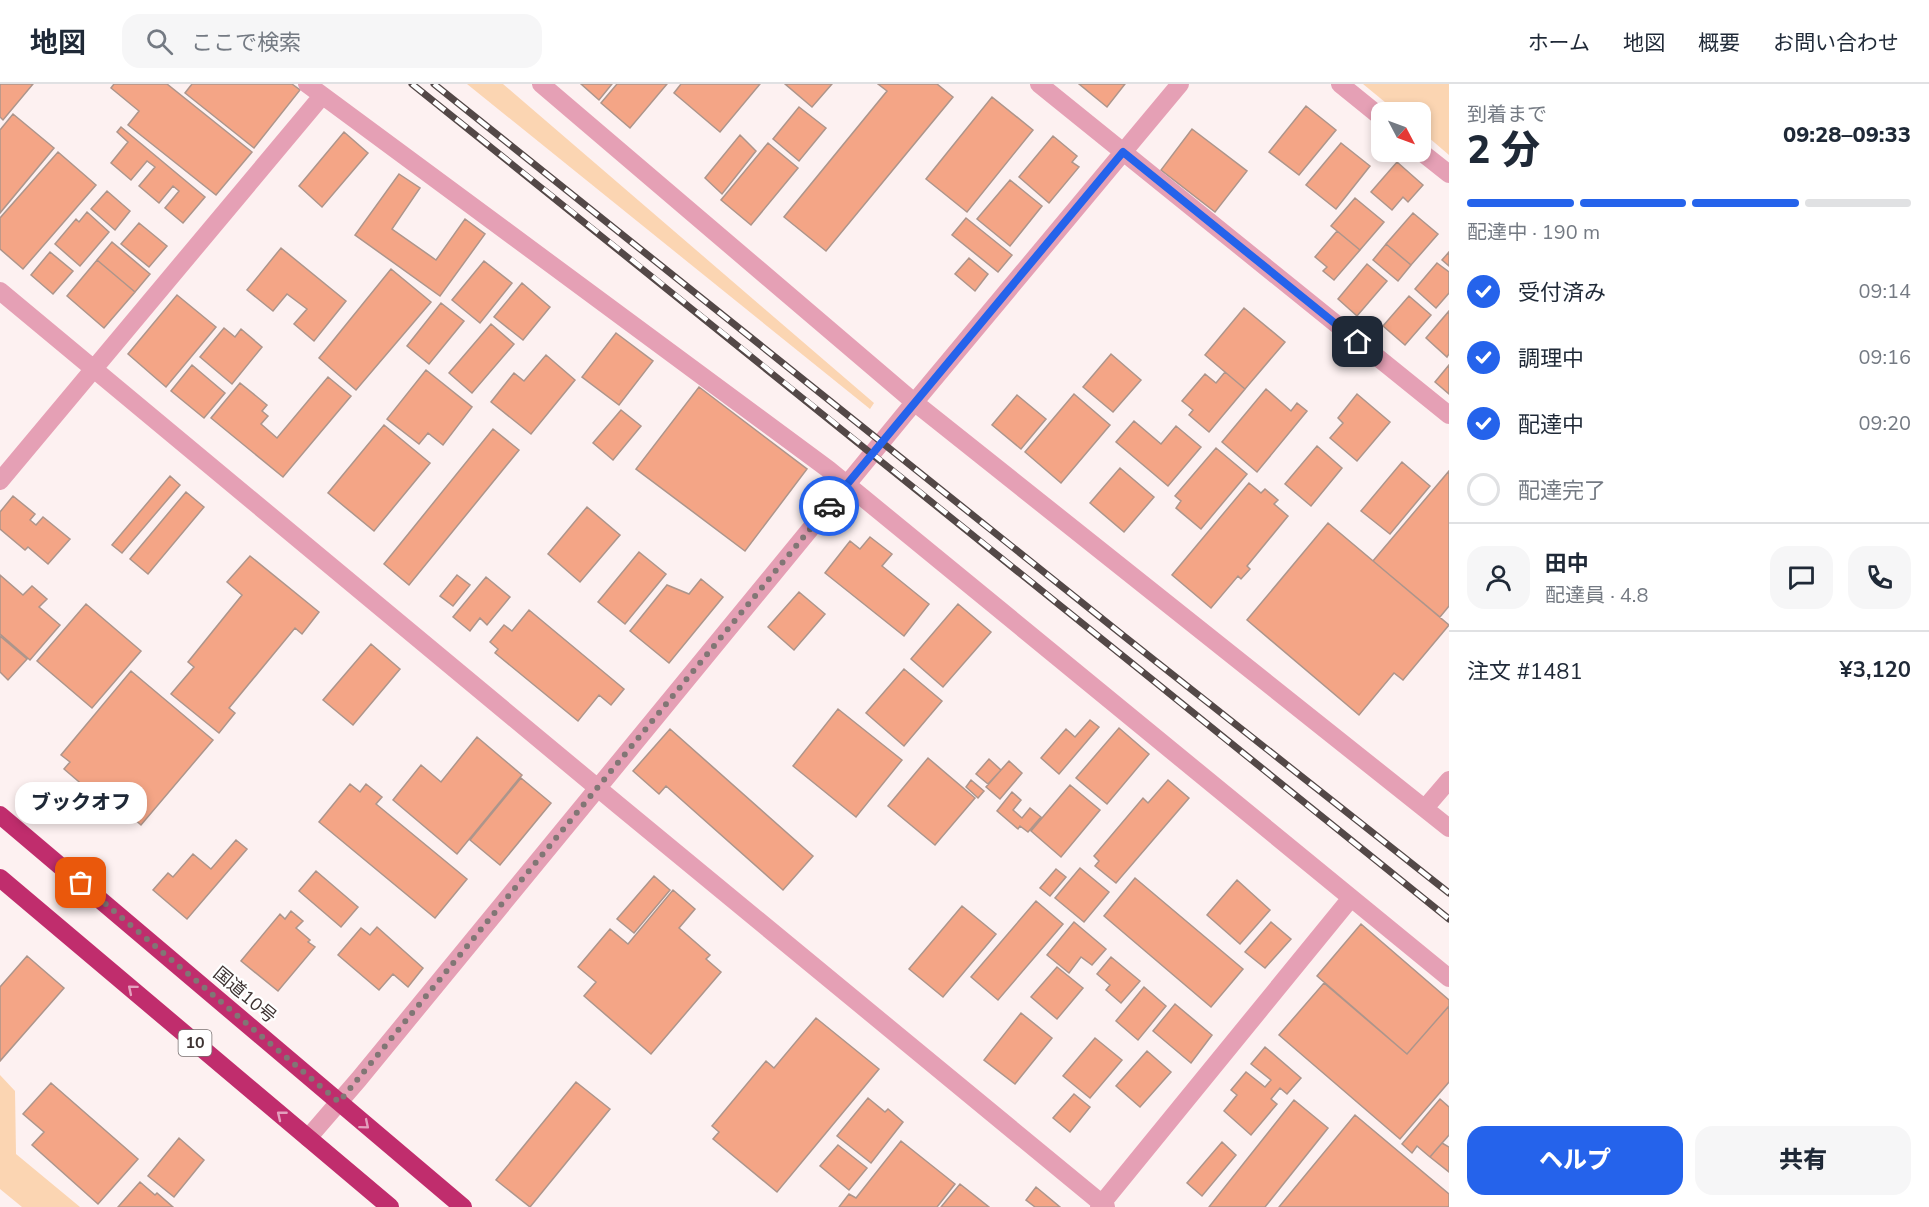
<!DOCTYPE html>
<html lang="ja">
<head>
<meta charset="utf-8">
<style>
	body { margin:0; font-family:"Nunito Sans","Noto Sans JP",sans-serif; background:#f6f6f7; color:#1f2937; height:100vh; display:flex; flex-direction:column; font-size:22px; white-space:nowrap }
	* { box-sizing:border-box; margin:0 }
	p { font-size:20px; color:#747a83 }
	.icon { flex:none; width:33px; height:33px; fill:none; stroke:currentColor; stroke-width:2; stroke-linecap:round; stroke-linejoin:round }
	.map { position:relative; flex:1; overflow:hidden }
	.details { display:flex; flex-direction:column; background:#fff; width:480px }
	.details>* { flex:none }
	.needle { width:39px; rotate:131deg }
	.buttons { position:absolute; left:1371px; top:18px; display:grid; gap:12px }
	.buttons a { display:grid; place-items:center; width:60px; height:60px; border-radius:12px; background:#fff; box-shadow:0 3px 9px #0003; font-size:30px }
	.pin { position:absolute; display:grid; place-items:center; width:51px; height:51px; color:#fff; margin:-26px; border-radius:12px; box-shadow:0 3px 9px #0006 }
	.courier { position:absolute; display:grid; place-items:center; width:60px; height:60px; margin:-30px; border:4px solid #2563eb; border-radius:50%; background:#fff; color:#222; box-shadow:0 2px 8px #0007 }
	.bubble { position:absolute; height:42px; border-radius:18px; background:#fff; box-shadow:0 3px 9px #0003; font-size:20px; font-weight:800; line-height:42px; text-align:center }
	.overview em { font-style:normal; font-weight:800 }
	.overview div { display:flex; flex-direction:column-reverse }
	.overview { display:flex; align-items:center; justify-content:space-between; height:102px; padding:0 18px }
	h1 { font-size:39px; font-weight:800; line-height:45px }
	.bar { display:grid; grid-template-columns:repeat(4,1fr); gap:9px 6px; align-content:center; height:72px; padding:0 18px }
	.bar i { height:8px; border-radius:4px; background:#e0e1e3 }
	.bar .on { background:#2563eb }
	.bar p { grid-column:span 4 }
	.line { display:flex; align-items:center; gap:15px; padding:0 18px; border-top:2px solid #e0e1e3 }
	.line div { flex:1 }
	.round { display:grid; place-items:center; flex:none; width:63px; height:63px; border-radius:18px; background:#f6f6f7 }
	ol { padding:0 18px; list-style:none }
	li { display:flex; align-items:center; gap:18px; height:66px }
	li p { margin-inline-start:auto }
	li .icon { padding:6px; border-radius:50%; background:#2563eb; color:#fff; stroke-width:4 }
	li:last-child { color:#747a83 }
	li i { width:33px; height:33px; border:3px solid #e0e1e3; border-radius:50% }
	.button { display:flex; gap:12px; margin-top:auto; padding:12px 18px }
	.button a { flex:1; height:69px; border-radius:18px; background:#2563eb; color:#fff; font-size:24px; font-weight:800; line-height:69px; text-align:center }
	.button a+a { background:#f6f6f7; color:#1f2937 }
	header { display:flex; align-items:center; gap:36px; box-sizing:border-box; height:84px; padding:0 30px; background:#fff; border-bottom:2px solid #e0e1e3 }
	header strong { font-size:28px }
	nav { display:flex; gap:33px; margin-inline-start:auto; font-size:21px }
	.search { width:420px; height:54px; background:#f6f6f7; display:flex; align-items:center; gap:15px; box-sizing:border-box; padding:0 21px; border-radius:18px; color:#747a83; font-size:22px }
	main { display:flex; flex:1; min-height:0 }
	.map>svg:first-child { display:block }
	.green { fill:#fbd5b2 }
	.building { fill:#f4a586; stroke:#ad958b; stroke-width:1.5 }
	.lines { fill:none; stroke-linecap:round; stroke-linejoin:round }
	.minor { stroke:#e5a0b5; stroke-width:18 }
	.highway { stroke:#c02d6d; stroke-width:18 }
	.rail-casing { stroke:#534847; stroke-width:7 }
	.rail { stroke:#fff; stroke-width:4.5; stroke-dasharray:14; stroke-linecap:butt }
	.oneway { stroke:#e3a0bd }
	.done { stroke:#817675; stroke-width:6; stroke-dasharray:0 10.8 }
	.route { stroke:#2563eb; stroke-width:8 }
	.labels { text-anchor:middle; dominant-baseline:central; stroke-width:4.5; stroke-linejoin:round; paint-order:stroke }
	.shield { fill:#fff; stroke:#787070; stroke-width:1.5 }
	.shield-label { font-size:16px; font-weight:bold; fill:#3e3332 }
	.street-label { font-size:18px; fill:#3e3332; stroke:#fff }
</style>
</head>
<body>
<header>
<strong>地図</strong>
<div class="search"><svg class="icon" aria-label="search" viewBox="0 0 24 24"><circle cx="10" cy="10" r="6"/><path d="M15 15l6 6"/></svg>ここで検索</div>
<nav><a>ホーム</a><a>地図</a><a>概要</a><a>お問い合わせ</a></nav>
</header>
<main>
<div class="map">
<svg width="1449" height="1123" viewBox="0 0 1449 1123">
	<rect width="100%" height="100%" fill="#fdf1f1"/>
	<path class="green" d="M467 0H503L874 319 870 325Z
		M1363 0H1449V71L1421 47 1420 28H1397Z
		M0 991 15 1007 16 1070 80 1123H22L0 1105Z"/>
	<path class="building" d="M0 0H33L3 36 0 33Z
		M114 0H167L252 68 216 111 128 41 139 27 111 4Z
		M192 0H292L300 6 254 64 185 9Z
		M581 0H612L599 16Z
		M617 0H667L630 44 601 19Z
		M681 0H760L720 48 674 9Z
		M785 0H832L812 23Z
		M878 0H937L953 13 826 167 784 133 887 7Z
		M1079 0H1125L1107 23Z
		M992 13 1033 46 967 128 926 95Z
		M1306 22 1336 46 1299 91 1269 68Z
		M799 23 826 44 799 77 773 55Z
		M13 30 54 64 0 129V46Z
		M121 43 205 113 183 139 165 124 179 107 173 102 159 119 139 102 155 83 147 77 131 96 111 79 128 58 117 48Z
		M1192 45 1247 87 1215 128 1161 86Z
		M344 48 368 69 322 123 299 102Z
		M740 51 756 67 722 110 705 94Z
		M1053 52 1077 72 1072 78 1079 83 1049 119 1019 93Z
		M768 59 798 84 751 141 721 116Z
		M1341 59 1370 82 1336 125 1306 101Z
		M58 68 96 101 23 185 0 165V134Z
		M1397 78 1423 101 1408 118 1403 113 1392 126 1371 108Z
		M399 90 420 104 392 145 436 176 465 135 485 150 440 212 355 151Z
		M1010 96 1042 122 1010 162 977 135Z
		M107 107 130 127 115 146 91 125Z
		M1355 114 1384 138 1360 166 1331 142Z
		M87 128 109 148 80 182 55 160 76 135 79 138Z
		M1413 129 1438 150 1411 181 1386 160Z
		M966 134 1012 171 998 188 952 151Z
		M139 139 167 162 149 183 121 160Z
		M1337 147 1360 166 1334 196 1323 187 1327 183 1315 173Z
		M112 158 150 190 135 208 97 176Z
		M1386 160 1411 181 1398 197 1373 176Z
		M281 164 346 217 314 257 294 240 307 225 287 210 273 227 247 206Z
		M50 168 73 187 53 210 31 191Z
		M1449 168V182L1442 176Z
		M969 174 988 190 975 207 955 190Z
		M97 176 135 208 104 244 67 212Z
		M484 177 512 199 480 239 452 216Z
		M1437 179 1449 188V209L1436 224 1415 205Z
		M1367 180 1387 197 1357 232 1338 215Z
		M391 185 431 218 356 306 319 274Z
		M522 199 550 223 523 256 494 233Z
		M177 211 216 243 166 303 128 270Z
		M1409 212 1431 231 1405 261 1383 242Z
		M441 219 464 237 429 280 407 262Z
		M1244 224 1285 258 1245 305 1205 271Z
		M1449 227V270L1447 273 1426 254Z
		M491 240 514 260 472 309 449 289Z
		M224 244 235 253 241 245 262 263 232 300 200 273Z
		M616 249 653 277 619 321 582 293Z
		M1111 270 1141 296 1113 328 1083 303Z
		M546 271 575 296 531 350 491 318 514 289 524 297Z
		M192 281 225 309 204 334 171 307Z
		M1449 281V310L1435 298Z
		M426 286 472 323 443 361 428 349 419 360 387 335Z
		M1225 288 1245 305 1209 348 1189 331 1193 326 1182 317 1205 290 1216 299Z
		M328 293 351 312 283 393 211 334 240 299 267 321 262 327 268 332 261 340 277 354Z
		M699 303 807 385 745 467 636 385Z
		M1266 305 1291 327 1297 319 1307 327 1257 388 1222 358Z
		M1074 310 1110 341 1061 399 1025 368Z
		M1357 310 1390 338 1357 377 1330 354 1343 339 1338 334Z
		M1017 311 1046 335 1021 365 992 341Z
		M621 326 641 342 613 376 593 359Z
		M1134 337 1161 360 1176 342 1201 363 1168 402 1116 358Z
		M384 341 430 379 374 447 328 409Z
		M493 345 519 366 409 501 384 480Z
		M1317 362 1342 384 1311 422 1285 400Z
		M1216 364 1247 390 1201 445 1176 424 1181 417 1175 412Z
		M1402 378 1430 402 1390 450 1361 427Z
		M1120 384 1154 413 1124 448 1090 419Z
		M1449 387V522L1440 533 1373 477Z
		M170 392 180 401 122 469 112 461Z
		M1249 399 1261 409 1265 405 1278 416 1274 420 1288 432 1247 482 1250 485 1241 495 1238 492 1211 524 1172 491Z
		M186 408 204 423 148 490 130 475Z
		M13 412 35 430 30 436 36 441 43 433 70 455 48 480 28 463 25 466 0 445V428Z
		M587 423 620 451 580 498 548 470Z
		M1328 439 1449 541 1403 596 1394 589 1359 631 1247 536Z
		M870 453 892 470 882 482 929 520 904 552 825 489 850 457 860 465Z
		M639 468 666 490 625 540 598 518Z
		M250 472 319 528 302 550 295 544 229 624 235 629 219 649 171 610 194 583 188 578 242 511 227 498Z
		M0 491 23 511 32 502 47 515 39 523 60 541 30 576 0 550Z
		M457 491 470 501 453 522 440 512Z
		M486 493 510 513 487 541 480 534 470 547 453 533Z
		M701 495 723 513 669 579 630 547 667 501 689 510Z
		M799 508 825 530 794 566 768 543Z
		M86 520 141 567 92 624 37 577Z
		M958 520 991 548 943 603 911 575Z
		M529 526 624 605 611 621 599 611 578 637 495 569 498 565 490 558 504 541 512 547Z
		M0 552 27 575 8 596 0 588Z
		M371 560 400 585 353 641 323 616Z
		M904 585 942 617 904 662 866 629Z
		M131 587 213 656 141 741 132 733 127 739 64 685 70 678 61 671Z
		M838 625 902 676 856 733 793 682Z
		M1090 636 1099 643 1059 690 1041 674 1066 645 1075 653Z
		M1119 644 1149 670 1107 720 1076 694Z
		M670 645 813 772 783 806 666 702 659 710 633 687Z
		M477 653 522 691 457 770 393 716 421 681 441 698Z
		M928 674 975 714 935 761 888 722Z
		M989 675 1001 686 988 700 976 690Z
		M1009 677 1022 689 1000 715 986 703Z
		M521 694 551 719 500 781 470 756Z
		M971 696 984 707 978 714 966 703Z
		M1168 696 1189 714 1116 799 1095 782 1099 777 1094 772 1143 714 1148 719Z
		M350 700 360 708 366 700 382 713 376 720 467 795 435 834 319 738Z
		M1070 701 1100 726 1061 773 1031 747Z
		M1012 708 1021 716 1013 726 1022 734 1030 724 1041 733 1028 748 1020 742 1018 745 997 727Z
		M236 756 247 765 187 835 153 806 168 789 173 793 193 770 211 785Z
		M1080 784 1109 808 1084 838 1055 814Z
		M1056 785 1066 793 1050 812 1040 804Z
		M316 787 358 823 341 843 299 807Z
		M654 792 670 806 634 849 617 835Z
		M1135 794 1243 885 1211 923 1104 832Z
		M1237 796 1270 826 1240 860 1207 831Z
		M673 806 695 825 679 844 710 871 706 875 721 888 651 970 584 912 596 898 578 883 610 845 628 860Z
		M1036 817 1063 840 998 916 971 893Z
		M962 822 996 850 943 913 909 885Z
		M291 827 303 837 296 844 310 856 308 858 315 863 278 907 241 877 280 830 285 835Z
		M1074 838 1106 865 1092 881 1081 873 1069 889 1047 871Z
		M1271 838 1291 855 1265 884 1245 868Z
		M1361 840 1449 916V922L1407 970 1317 892Z
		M377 843 423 884 408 903 393 890 379 906 338 871 361 844 370 851Z
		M27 872 64 904 0 977V903Z
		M1111 873 1140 897 1121 919 1106 906 1110 901 1097 890Z
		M1057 883 1083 904 1057 935 1031 913Z
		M1324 899 1407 970 1449 922V998L1400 1055 1279 951Z
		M1144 903 1166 922 1138 956 1116 937Z
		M1175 920 1212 951 1191 979 1153 947Z
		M1021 929 1052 954 1015 1000 984 976Z
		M816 934 879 985 777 1108 713 1055 719 1048 712 1042 766 977 774 984Z
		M1095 954 1122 976 1090 1014 1063 992Z
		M1265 963 1301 994 1287 1010 1280 1004 1271 1015 1277 1020 1251 1051 1224 1027 1237 1011 1231 1006 1246 988 1265 1003 1271 996 1251 980Z
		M1147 967 1171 988 1140 1023 1116 1002Z
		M576 998 610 1025 530 1123 496 1096Z
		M51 999 138 1075 98 1120 32 1061 44 1048 23 1030Z
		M1074 1010 1090 1023 1070 1048 1053 1034Z
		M868 1014 885 1028 888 1025 903 1038 871 1079 837 1052Z
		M1440 1015 1449 1023V1051L1430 1073 1417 1062 1412 1069 1402 1060Z
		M1294 1016 1328 1044 1265 1123H1209Z
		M1355 1031 1449 1110V1123H1279Z
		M179 1054 204 1076 174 1113 148 1092Z
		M901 1057 955 1100 937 1123H839L849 1110 856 1114Z
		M1222 1058 1236 1071 1202 1112 1187 1099Z
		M1442 1059 1449 1063V1088L1430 1073Z
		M838 1061 867 1084 849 1106 820 1082Z
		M140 1098 155 1111 157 1109 173 1123H118Z
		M960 1100 989 1123H941Z
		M1036 1103 1060 1123H1035L1026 1116Z"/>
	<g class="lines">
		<path class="minor" d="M307 0 828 385 1449 894
			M541 0 914 318 1449 744
			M1039 0 1449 331
			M1340 0 1382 34
			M1420 67 1449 90
			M0 207 617 720 1106 1123
			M0 397 322 12
			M1425 724 1449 696
			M308 1054 359 995 903 332 1180 0
			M1099 1123 1351 814"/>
		<path class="highway" d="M0 731 463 1123
			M0 794 390 1123"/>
		<defs>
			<path id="rail" d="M412 0C759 276 1103 557 1449 835
				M434 0 1125 553 1449 809"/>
		</defs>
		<use href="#rail" class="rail-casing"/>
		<use href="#rail" class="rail"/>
	</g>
	<defs><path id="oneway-chevron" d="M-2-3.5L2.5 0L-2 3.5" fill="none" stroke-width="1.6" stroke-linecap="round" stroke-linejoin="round" transform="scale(1.5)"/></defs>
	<g class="oneway">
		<use href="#oneway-chevron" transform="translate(132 905) rotate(-140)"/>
		<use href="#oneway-chevron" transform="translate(281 1031) rotate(-141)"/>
		<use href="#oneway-chevron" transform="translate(365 1041) rotate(40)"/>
	</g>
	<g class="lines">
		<path class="done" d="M81 799 339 1018 829 422"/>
		<path class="route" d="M829 422 1123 68 1358 258"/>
	</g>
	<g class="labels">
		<rect class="shield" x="178.5" y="946" width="33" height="26" rx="4.5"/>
		<g class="shield-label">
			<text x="195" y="959">10</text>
		</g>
		<g class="street-label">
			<text transform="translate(245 911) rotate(40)">国道10号</text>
		</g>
	</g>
</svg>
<div class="buttons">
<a><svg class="needle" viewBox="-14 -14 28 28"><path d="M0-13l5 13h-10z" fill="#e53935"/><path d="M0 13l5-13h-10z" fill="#747a83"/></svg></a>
</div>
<div class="pin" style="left:81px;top:799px;background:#ea580c"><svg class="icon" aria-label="bag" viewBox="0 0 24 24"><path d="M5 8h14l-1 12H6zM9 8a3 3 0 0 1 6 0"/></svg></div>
<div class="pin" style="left:1358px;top:258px;background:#1f2937"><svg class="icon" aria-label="home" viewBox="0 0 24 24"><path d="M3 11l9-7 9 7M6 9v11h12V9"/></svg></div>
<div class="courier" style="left:829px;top:422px"><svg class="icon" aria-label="car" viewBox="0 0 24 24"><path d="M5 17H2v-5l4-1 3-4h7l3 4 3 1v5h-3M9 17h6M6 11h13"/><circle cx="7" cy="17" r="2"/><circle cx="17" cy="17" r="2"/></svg></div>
<div class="bubble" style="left:15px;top:698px;width:132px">ブックオフ</div>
</div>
<section class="details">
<div class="overview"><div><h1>2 分</h1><p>到着まで</p></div><em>09:28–09:33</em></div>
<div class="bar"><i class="on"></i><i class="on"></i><i class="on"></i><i></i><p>配達中 · 190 m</p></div>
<ol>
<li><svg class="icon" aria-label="check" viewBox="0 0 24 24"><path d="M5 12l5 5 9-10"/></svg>受付済み<p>09:14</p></li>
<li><svg class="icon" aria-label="check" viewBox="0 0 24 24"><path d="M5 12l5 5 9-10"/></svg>調理中<p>09:16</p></li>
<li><svg class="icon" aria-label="check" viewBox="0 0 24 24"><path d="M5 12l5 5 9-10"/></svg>配達中<p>09:20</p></li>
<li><i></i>配達完了</li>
</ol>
<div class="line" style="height:108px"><a class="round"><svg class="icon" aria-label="person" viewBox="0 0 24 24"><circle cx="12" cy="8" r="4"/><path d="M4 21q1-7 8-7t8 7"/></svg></a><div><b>田中</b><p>配達員 · 4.8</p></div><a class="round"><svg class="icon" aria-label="chat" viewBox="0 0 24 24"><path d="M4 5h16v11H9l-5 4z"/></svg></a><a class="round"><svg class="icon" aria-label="phone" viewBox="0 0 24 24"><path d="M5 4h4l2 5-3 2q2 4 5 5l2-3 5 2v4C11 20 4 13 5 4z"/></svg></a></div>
<div class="line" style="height:78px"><div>注文 #1481</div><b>¥3,120</b></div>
<div class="button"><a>ヘルプ</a><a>共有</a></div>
</section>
</main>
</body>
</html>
